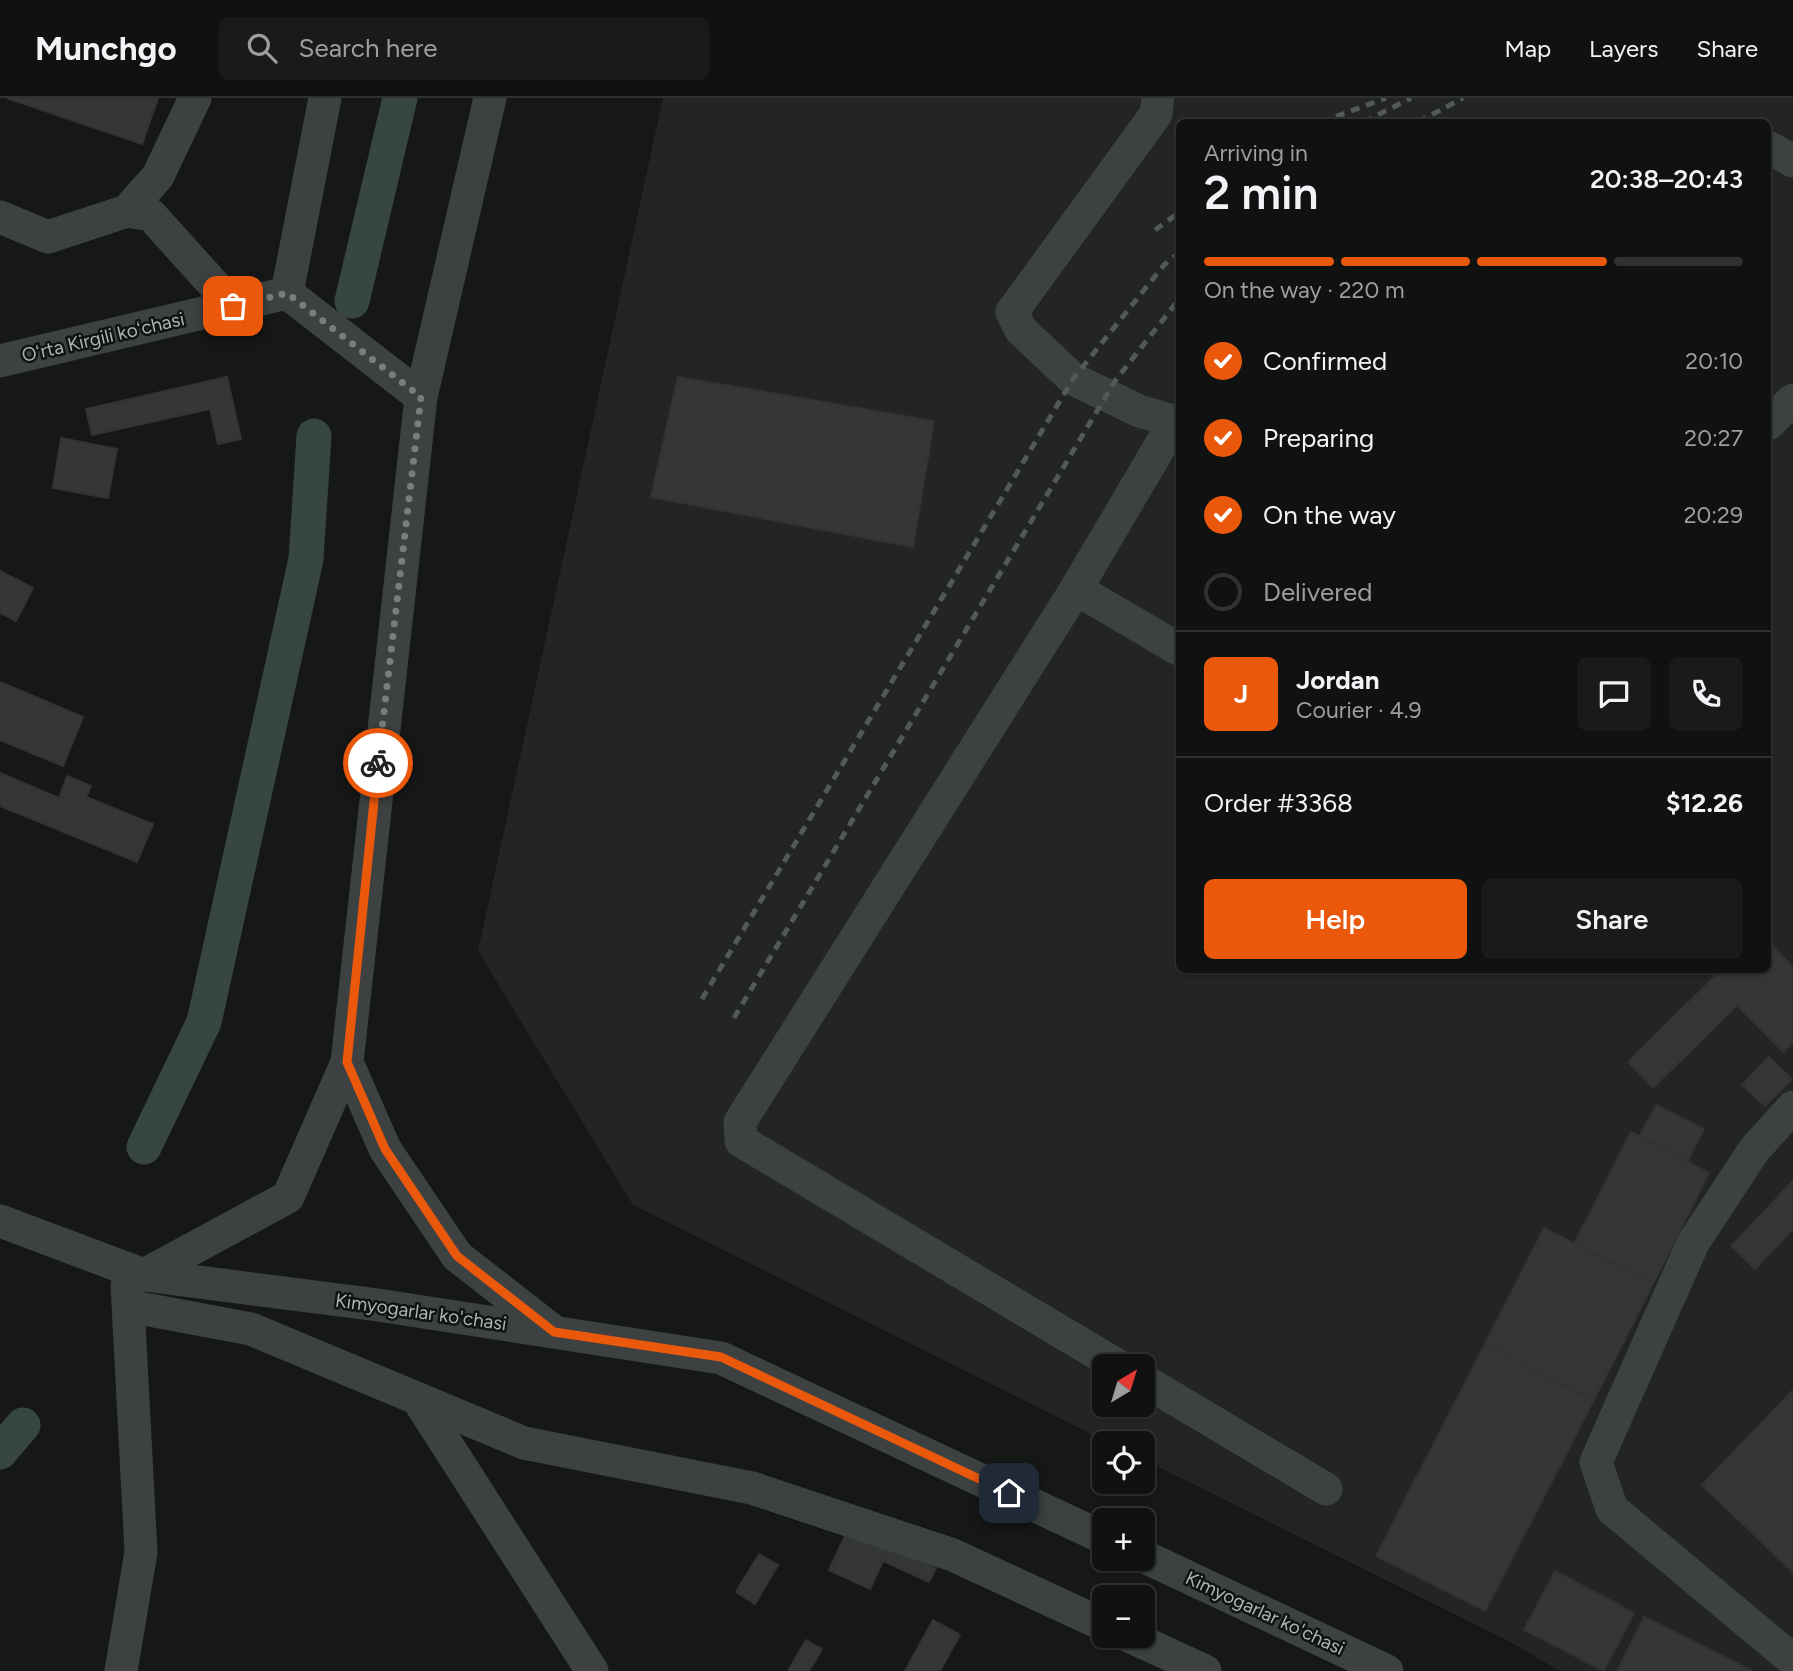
<!DOCTYPE html>
<html lang="en">
<head>
<meta charset="utf-8">
<style>
	body { margin:0; font-family:Figtree,sans-serif; background:#191b1b; color:#f1f3f6; height:100vh; display:flex; flex-direction:column; font-size:26px; white-space:nowrap }
	* { box-sizing:border-box; margin:0 }
	p { font-size:23px; color:#9c9e9f }
	.icon { flex:none; width:38px; height:38px; fill:none; stroke:currentColor; stroke-width:2; stroke-linecap:round; stroke-linejoin:round }
	.map { position:relative; flex:1; overflow:hidden }
	.drawer { position:absolute; left:1176px; top:21px; width:595px; height:854px; display:flex; flex-direction:column; background:#101212; border-radius:10px; box-shadow:0 2px 5px #0004,0 0 0 2px #303232 }
	.drawer>* { flex:none }
	.needle { width:46px; rotate:38deg }
	.fabs { position:absolute; left:1092px; top:1256px; display:grid; gap:14px }
	.fabs a { display:grid; place-items:center; width:63px; height:63px; border-radius:10px; background:#101212; box-shadow:0 2px 5px #0004,0 0 0 2px #303232; font-size:35px }
	.pin { position:absolute; display:grid; place-items:center; width:60px; height:60px; color:#fff; margin:-30px; border-radius:14px; box-shadow:0 4px 10px #0006 }
	.courier { position:absolute; display:grid; place-items:center; width:70px; height:70px; margin:-35px; border:5px solid #ea580c; border-radius:50%; background:#fff; color:#222; box-shadow:0 2px 9px #0007 }
	.head em { font-style:normal; font-weight:600 }
	.head div { display:flex; flex-direction:column-reverse }
	.head { display:flex; align-items:center; justify-content:space-between; height:119px; padding:0 28px }
	h1 { font-size:46px; font-weight:600; line-height:52px }
	.bar { display:grid; grid-template-columns:repeat(4,1fr); gap:10px 7px; align-content:center; height:84px; padding:0 28px }
	.bar i { height:9px; border-radius:5px; background:#303232 }
	.bar .on { background:#ea580c }
	.bar p { grid-column:span 4 }
	.line { display:flex; align-items:center; gap:18px; padding:0 28px; border-top:2px solid #303232 }
	.line div { flex:1 }
	.round { display:grid; place-items:center; flex:none; width:74px; height:74px; border-radius:10px; background:#191b1b }
	ol { padding:0 28px; list-style:none }
	li { display:flex; align-items:center; gap:21px; height:77px }
	li p { margin-inline-start:auto }
	li .icon { padding:7px; border-radius:50%; background:#ea580c; color:#fff; stroke-width:4 }
	li:last-child { color:#9c9e9f }
	li i { width:38px; height:38px; border:4px solid #303232; border-radius:50% }
	.action { display:flex; gap:14px; margin-top:auto; padding:14px 28px }
	.action a { flex:1; height:80px; border-radius:10px; background:#ea580c; color:#fff; font-size:28px; font-weight:600; line-height:80px; text-align:center }
	.action a+a { background:#191b1b; color:#f1f3f6 }
	header { display:flex; align-items:center; gap:42px; box-sizing:border-box; height:98px; padding:0 35px; background:#101212; border-bottom:2px solid #303232 }
	header strong { font-size:33px }
	nav { display:flex; gap:38px; margin-inline-start:auto; font-size:24px }
	.search { width:490px; height:63px; background:#191b1b; display:flex; align-items:center; gap:18px; box-sizing:border-box; padding:0 24px; border-radius:10px; color:#9c9e9f; font-size:26px }
	.map>svg:first-child { display:block }
	.built { fill:#232425; fill-rule:evenodd }
	.lines { fill:none; stroke-linecap:round; stroke-linejoin:round }
	.canal { stroke:#374640; stroke-width:35 }
	.building { fill:#343637; stroke:#313334; stroke-width:2 }
	.minor { stroke:#3d4141; stroke-width:33 }
	.rail { stroke:#535959; stroke-width:5; stroke-dasharray:9 7; stroke-linecap:butt }
	.done { stroke:#767f7d; stroke-width:7; stroke-dasharray:0 12.6 }
	.route { stroke:#ea580c; stroke-width:9 }
	.labels { text-anchor:middle; dominant-baseline:central; stroke-width:5; stroke-linejoin:round; paint-order:stroke }
	.street-label { font-size:19px; fill:#aab6b4; stroke:#111313 }
</style>
</head>
<body>
<header>
<strong>Munchgo</strong>
<div class="search"><svg class="icon" aria-label="search" viewBox="0 0 24 24"><circle cx="10" cy="10" r="6"/><path d="M15 15l6 6"/></svg>Search here</div>
<nav><a>Map</a><a>Layers</a><a>Share</a></nav>
</header>
<div class="map">
<svg width="1793" height="1573" viewBox="0 0 1793 1573">
	<rect width="100%" height="100%" fill="#161818"/>
	<path class="built" d="M663 0H1793V1573H1560L1512 1545 1143 1361V1346H1111L633 1107 478 853ZM1180 24H1768V872H1180ZM1104 1269H1143V1307H1104Z"/>
	<g class="lines">
		<path class="canal" d="M352 203 400 0
			M144 1049 204 924 306 461 314 338
			M0 1354 23 1327"/>
	</g>
	<path class="building" d="M7 0H158L142 46Z
		M227 279 241 341 218 346 210 311 92 337 86 311Z
		M678 279 934 323 913 449 651 399Z
		M61 340 117 351 108 400 53 390Z
		M0 473 33 490 16 523 0 515Z
		M0 584 83 619 63 668 0 642Z
		M0 675 59 700 67 678 91 688 86 699 153 726 137 764 0 708Z
		M1768 843 1793 869V944L1783 954 1737 907 1653 990 1628 964 1721 872H1768Z
		M1769 959 1792 981 1765 1008 1742 987Z
		M1656 1007 1704 1031 1687 1064 1639 1039Z
		M1631 1034 1709 1075 1653 1186 1574 1146Z
		M1793 1083V1131L1755 1171 1731 1148Z
		M1544 1130 1653 1186 1594 1302 1485 1246Z
		M1485 1246 1594 1302 1485 1513 1376 1458Z
		M1793 1292V1474L1702 1387Z
		M849 1429 890 1448 870 1491 829 1472Z
		M890 1448 936 1470 929 1484 883 1463Z
		M759 1456 778 1467 755 1506 736 1494Z
		M1555 1473 1634 1515 1604 1573 1524 1532Z
		M1644 1519 1752 1573H1617Z
		M933 1522 960 1537 940 1573H905Z
		M806 1542 822 1551 809 1573H788Z"/>
	<g class="lines">
		<path class="minor" d="M325 0 287 195 421 299
			M1158 0 1156 16 1012 214 1021 232 1073 281 1139 313 1180 325
			M1768 49 1793 63
			M127 113 158 78 195 0
			M0 119 48 139 127 113 151 117 233 208
			M0 263 287 195
			M1768 326 1793 302
			M1076 491 1180 552
			M347 964 385 1051 457 1158 552 1232
			M1793 1009 1754 1052 1693 1145 1596 1364 1612 1411 1793 1562
			M0 1123 144 1177 378 1207 721 1260 1104 1440
			M144 1177 288 1099 347 964 421 299 490 0
			M128 1208 251 1231 524 1345 752 1390 953 1457 1104 1527
			M1120 1269 741 1043 740 1024 1076 491 1175 323
			M1143 1282 1326 1391
			M417 1300 592 1573
			M1143 1458 1387 1573
			M1129 1538 1205 1573
			M121 1573 141 1454 127 1187"/>
		<path class="rail" d="M1321 24 1386 0
			M1364 24 1411 0
			M1418 24 1463 0
			M1155 132 1180 114
			M702 901 1073 281 1164 167 1180 154
			M734 920 1115 283 1180 200"/>
	</g>
	<g class="lines">
		<path class="done" d="M233 208 287 195 421 299 378 665"/>
		<path class="route" d="M378 665 347 964 385 1051 457 1158 554 1234 721 1259 1009 1395"/>
	</g>
	<g class="labels">
		<g class="street-label">
			<text transform="translate(103 239) rotate(-13)">Oʻrta Kirgili koʻchasi</text>
			<text transform="translate(421 1214) rotate(8)">Kimyogarlar ko'chasi</text>
			<text transform="translate(1265 1515) rotate(25)">Kimyogarlar ko'chasi</text>
		</g>
	</g>
</svg>
<div class="fabs">
<a><svg class="needle" viewBox="-14 -14 28 28"><path d="M0-13l5 13h-10z" fill="#e53935"/><path d="M0 13l5-13h-10z" fill="#9c9e9f"/></svg></a>
<a><svg class="icon" aria-label="locate" viewBox="0 0 24 24"><circle cx="12" cy="12" r="6"/><path d="M12 2v4M12 18v4M2 12h4M18 12h4"/></svg></a>
<a>+</a>
<a>−</a>
</div>
<div class="pin" style="left:233px;top:208px;background:#ea580c"><svg class="icon" aria-label="bag" viewBox="0 0 24 24"><path d="M5 8h14l-1 12H6zM9 8a3 3 0 0 1 6 0"/></svg></div>
<div class="pin" style="left:1009px;top:1395px;background:#1f2937"><svg class="icon" aria-label="home" viewBox="0 0 24 24"><path d="M3 11l9-7 9 7M6 9v11h12V9"/></svg></div>
<div class="courier" style="left:378px;top:665px"><svg class="icon" aria-label="bike" viewBox="0 0 24 24"><circle cx="6" cy="16" r="4"/><circle cx="18" cy="16" r="4"/><path d="M6 16l4-8h5l3 8M10 8l3 8H6M13 5h3"/></svg></div>
<section class="drawer">
<div class="head"><div><h1>2 min</h1><p>Arriving in</p></div><em>20:38–20:43</em></div>
<div class="bar"><i class="on"></i><i class="on"></i><i class="on"></i><i></i><p>On the way · 220 m</p></div>
<ol>
<li><svg class="icon" aria-label="check" viewBox="0 0 24 24"><path d="M5 12l5 5 9-10"/></svg>Confirmed<p>20:10</p></li>
<li><svg class="icon" aria-label="check" viewBox="0 0 24 24"><path d="M5 12l5 5 9-10"/></svg>Preparing<p>20:27</p></li>
<li><svg class="icon" aria-label="check" viewBox="0 0 24 24"><path d="M5 12l5 5 9-10"/></svg>On the way<p>20:29</p></li>
<li><i></i>Delivered</li>
</ol>
<div class="line" style="height:126px"><b class="round" style="background:#ea580c;color:#fff">J</b><div><b>Jordan</b><p>Courier · 4.9</p></div><a class="round"><svg class="icon" aria-label="chat" viewBox="0 0 24 24"><path d="M4 5h16v11H9l-5 4z"/></svg></a><a class="round"><svg class="icon" aria-label="phone" viewBox="0 0 24 24"><path d="M5 4h4l2 5-3 2q2 4 5 5l2-3 5 2v4C11 20 4 13 5 4z"/></svg></a></div>
<div class="line" style="height:91px"><div>Order #3368</div><b>$12.26</b></div>
<div class="action"><a>Help</a><a>Share</a></div>
</section>
</div>
</body>
</html>
